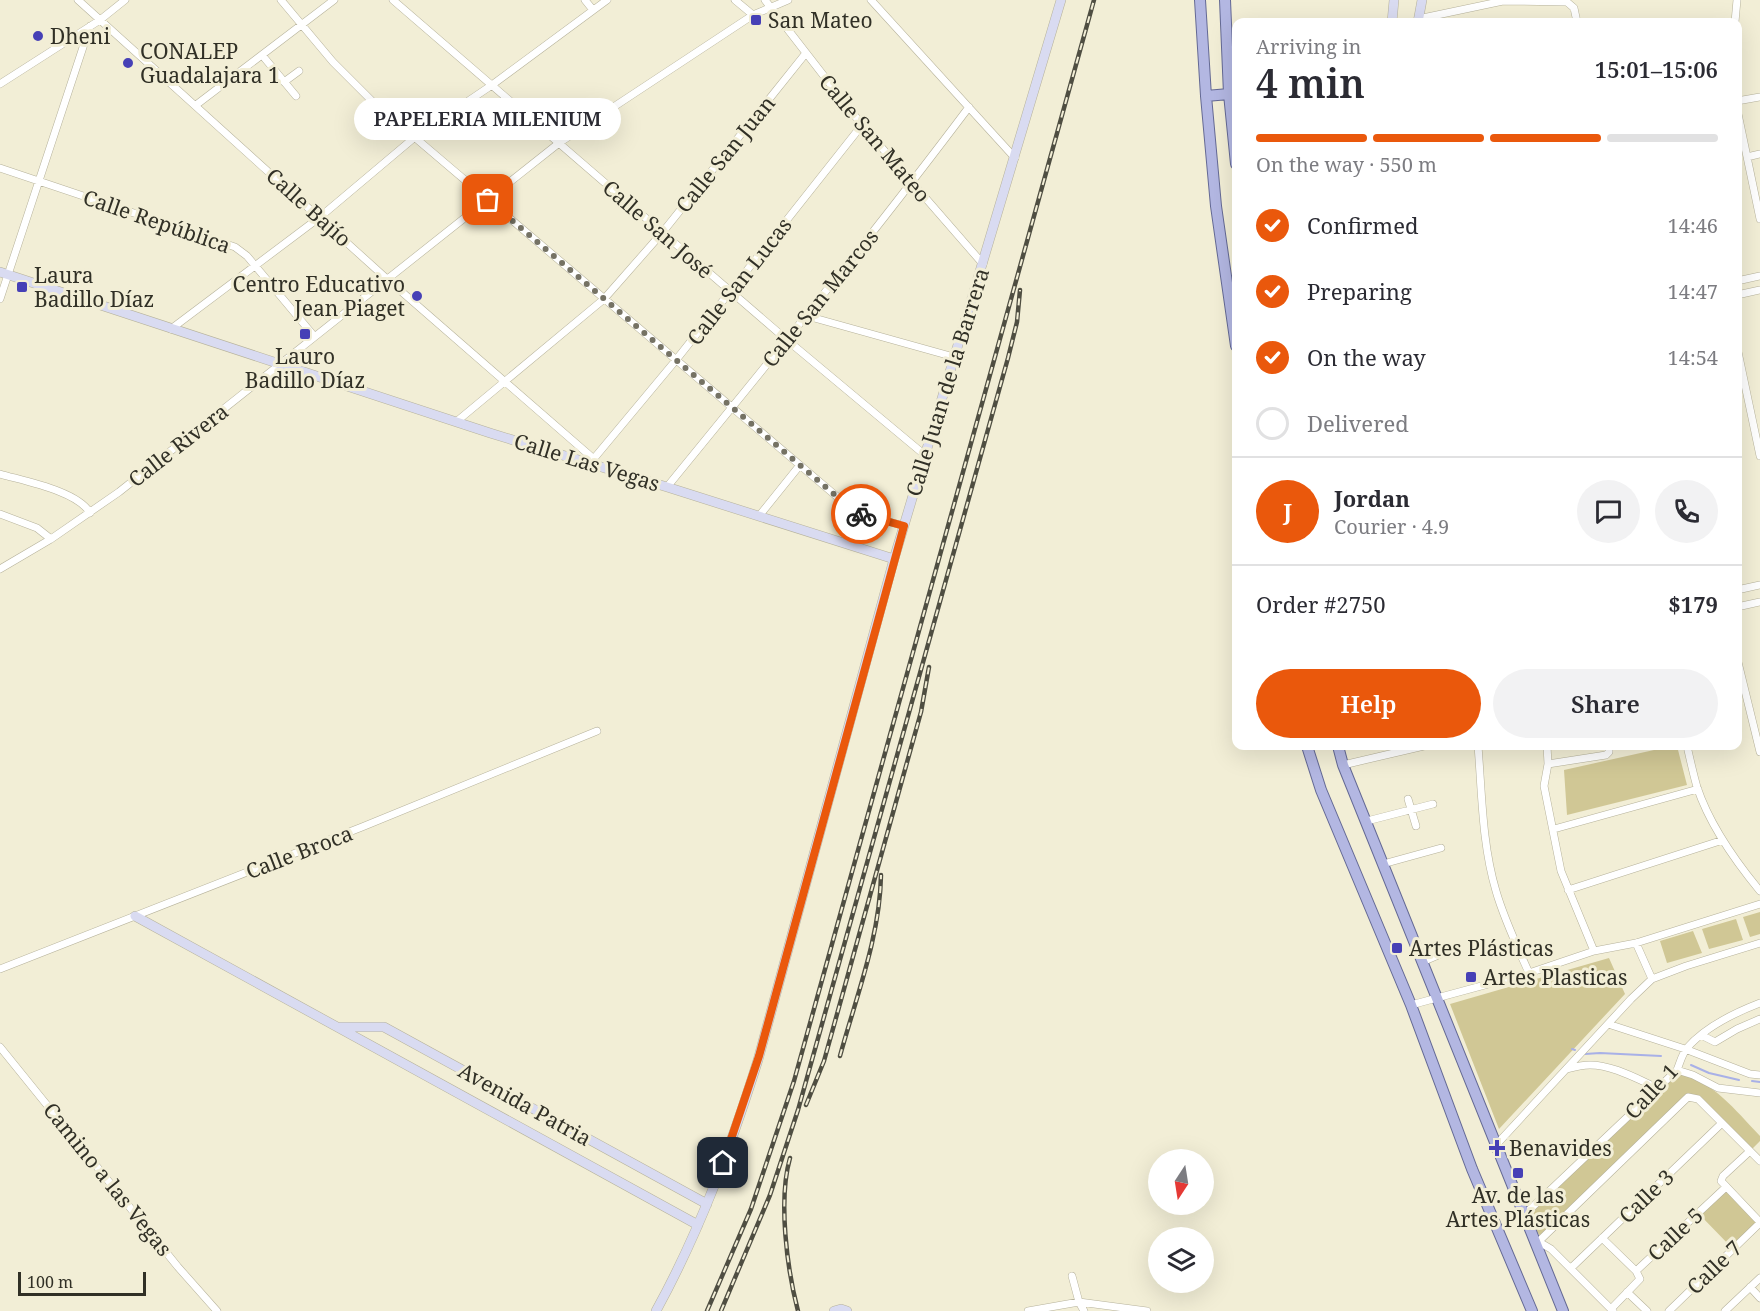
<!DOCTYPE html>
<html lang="en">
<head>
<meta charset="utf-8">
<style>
	body { margin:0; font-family:"Noto Serif",serif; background:#f2f2f3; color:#2b2b33; height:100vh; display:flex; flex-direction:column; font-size:22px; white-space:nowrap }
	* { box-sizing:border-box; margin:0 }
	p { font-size:20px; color:#7c7c81 }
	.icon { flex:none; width:33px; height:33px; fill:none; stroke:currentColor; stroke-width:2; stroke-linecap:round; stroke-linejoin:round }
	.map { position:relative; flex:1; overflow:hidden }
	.sheet { position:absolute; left:1232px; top:18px; width:510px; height:732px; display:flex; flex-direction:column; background:#fff; border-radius:12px; box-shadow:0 6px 24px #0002 }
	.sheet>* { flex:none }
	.needle { width:39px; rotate:192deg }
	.tools { position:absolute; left:1148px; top:1149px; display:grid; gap:12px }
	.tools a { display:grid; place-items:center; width:66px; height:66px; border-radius:50%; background:#fff; box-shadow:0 6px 24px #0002; font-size:30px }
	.scale { position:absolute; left:18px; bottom:15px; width:128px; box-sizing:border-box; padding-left:6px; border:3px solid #313026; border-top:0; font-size:16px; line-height:21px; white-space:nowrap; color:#313026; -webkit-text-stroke:4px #f2eed6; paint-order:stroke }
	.pin { position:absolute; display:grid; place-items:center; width:51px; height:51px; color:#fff; margin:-26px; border-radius:12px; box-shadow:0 3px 9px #0006 }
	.courier { position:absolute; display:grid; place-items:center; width:60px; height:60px; margin:-30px; border:4px solid #ea580c; border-radius:50%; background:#fff; color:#222; box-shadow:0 2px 8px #0007 }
	.bubble { position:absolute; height:42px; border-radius:21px; background:#fff; box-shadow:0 6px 24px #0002; font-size:20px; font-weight:600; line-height:42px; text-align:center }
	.headline em { font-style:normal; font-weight:600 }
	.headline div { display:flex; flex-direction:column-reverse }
	.headline { display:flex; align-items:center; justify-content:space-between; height:102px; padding:0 24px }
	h1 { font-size:39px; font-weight:600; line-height:45px }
	.bar { display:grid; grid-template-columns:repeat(4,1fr); gap:9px 6px; align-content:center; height:72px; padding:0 24px }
	.bar i { height:8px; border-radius:4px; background:#e1e1e2 }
	.bar .on { background:#ea580c }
	.bar p { grid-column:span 4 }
	.line { display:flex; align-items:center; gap:15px; padding:0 24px; border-top:2px solid #e1e1e2 }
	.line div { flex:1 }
	.round { display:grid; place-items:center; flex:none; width:63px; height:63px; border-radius:32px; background:#f2f2f3 }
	ol { padding:0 24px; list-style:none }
	li { display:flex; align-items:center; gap:18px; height:66px }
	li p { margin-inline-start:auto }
	li .icon { padding:6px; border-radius:50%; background:#ea580c; color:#fff; stroke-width:4 }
	li:last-child { color:#7c7c81 }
	li i { width:33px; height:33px; border:3px solid #e1e1e2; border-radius:50% }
	.button { display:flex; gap:12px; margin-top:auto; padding:12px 24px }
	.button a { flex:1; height:69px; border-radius:36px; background:#ea580c; color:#fff; font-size:24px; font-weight:600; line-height:69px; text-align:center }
	.button a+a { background:#f2f2f3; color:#2b2b33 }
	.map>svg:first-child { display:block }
	.green { fill:#d0c795 }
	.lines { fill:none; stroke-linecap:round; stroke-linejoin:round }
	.stream { stroke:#a8b0e7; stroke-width:2 }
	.street-casing { stroke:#b6b29b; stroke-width:8 }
	.secondary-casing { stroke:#b6b29b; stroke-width:10 }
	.primary-casing { stroke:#646994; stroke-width:12 }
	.street { stroke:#fff; stroke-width:7 }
	.secondary { stroke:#d9dbf1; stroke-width:9 }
	.primary { stroke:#b3b7e2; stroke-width:10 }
	.rail-casing { stroke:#4f4e42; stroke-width:4.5 }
	.rail { stroke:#f2eed6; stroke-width:2; stroke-dasharray:7; stroke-linecap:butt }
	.done { stroke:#757264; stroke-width:6; stroke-dasharray:0 10.8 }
	.route { stroke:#ea580c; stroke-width:8 }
	.poi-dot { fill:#4640b6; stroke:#f2eed6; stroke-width:2 }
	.labels { text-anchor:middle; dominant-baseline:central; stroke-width:6; stroke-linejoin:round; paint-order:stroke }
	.poi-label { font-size:21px; fill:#313026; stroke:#f2eed6; text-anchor:start }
	.street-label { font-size:21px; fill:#313026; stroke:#f2eed6 }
</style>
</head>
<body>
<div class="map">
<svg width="1760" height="1311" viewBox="0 0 1760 1311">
	<rect width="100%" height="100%" fill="#f2eed6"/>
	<path class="green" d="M1672 746H1677L1687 785 1567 815 1564 770Z
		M1760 912V934L1750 937 1743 917Z
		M1736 919 1743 940 1709 949 1702 929Z
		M1693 931 1702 953 1667 963 1660 941Z
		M1609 958 1625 994 1499 1129 1450 1004Z
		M1677 1071C1716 1084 1733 1108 1760 1136V1141L1751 1150 1700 1097H1687L1541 1237 1524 1215Z
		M1726 1187 1760 1222 1733 1249 1698 1213Z"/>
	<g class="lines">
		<path class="stream" d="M1572 1049 1575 1050
			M1585 1054 1600 1053 1661 1056
			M1691 1065 1709 1073 1739 1080
			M1752 1081 1760 1082"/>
		<defs>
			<path id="street" d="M78 0 387 279 595 460
				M281 0 333 62 372 101 855 512 904 526
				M393 0 787 340 926 456
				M585 0 593 10
				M735 0 753 15
				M765 0 862 125 983 264
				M871 0 1015 158
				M1418 19 1503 1 1567 2 1574 8 1577 22
				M1735 22 1737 0
				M262 55 296 96
				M284 82 299 71
				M0 84 100 20 125 0
				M1737 101 1760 97
				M196 105 334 0
				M1737 109 1760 219
				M1747 157 1760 154
				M0 168 235 247 247 256 314 336
				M1737 281 1760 276
				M1737 295 1760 290
				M0 299 90 26
				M807 316 954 357
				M171 329 320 217 415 137 492 85 607 0
				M1737 347 1760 456
				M456 422 604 299 662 233 806 53
				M591 462 676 360 862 125
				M0 474C24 481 78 491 90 513
				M667 487C770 361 872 236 969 107
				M0 514 37 528 51 539
				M759 516 800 465
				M0 569 51 539 119 492 559 143 753 15 788 0
				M1737 590 1760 585
				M1737 607 1760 602
				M1737 658 1760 752
				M1478 746C1482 794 1482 844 1496 891 1504 919 1517 946 1529 973
				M1547 746 1548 764 1544 786 1561 871 1594 951
				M1687 746C1690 759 1693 773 1697 787 1709 823 1736 862 1760 891
				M1548 764 1606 755 1609 752V746
				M1343 765 1424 746
				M1408 799 1416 826
				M1367 821 1433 804
				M1554 829 1698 789
				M1383 864 1441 848
				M1568 890 1723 840
				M1636 943 1652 979
				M1422 962 1450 950
				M0 969 362 827 597 731
				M1411 1005 1529 973 1594 951 1636 943 1760 904
				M1608 1024 1685 1049 1750 1074 1760 1075
				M1701 1035 1715 1042 1737 1029 1760 1019
				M0 1047 178 1267 217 1311
				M1567 1069C1574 1067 1582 1065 1590 1065 1613 1065 1637 1079 1658 1088
				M1677 1070 1693 1075 1718 1088 1760 1093
				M1496 1145 1631 999 1652 979 1686 966 1760 943
				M1750 1151 1723 1176 1721 1181 1760 1222
				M1524 1215 1677 1070C1680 1063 1682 1054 1687 1048 1705 1027 1734 1013 1760 1003
				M1602 1238 1636 1271
				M1539 1242 1551 1249 1613 1311
				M1536 1244 1688 1097 1698 1099 1760 1161
				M1571 1268 1722 1123
				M1072 1276 1079 1302 1084 1311
				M1750 1287 1760 1298
				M1627 1292 1647 1311
				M1611 1309 1640 1279 1636 1271 1726 1187
				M1028 1311 1079 1302 1147 1311
				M1669 1311 1760 1223
				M1725 1311 1760 1278"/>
			<path id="secondary" d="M1392 22 1394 0
				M1418 22 1422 0
				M0 272 490 433 667 487 894 559
				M135 916 698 1225
				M340 1027H384L707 1204
				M656 1311C700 1231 731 1146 758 1060L894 559 1061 0
				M834 1311 841 1309 847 1311"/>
			<path id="primary" d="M1200 0 1206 96 1216 206 1236 346
				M1225 0 1229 94 1236 164
				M1206 96 1229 94
				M1307 746 1321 790 1411 1005 1472 1169 1532 1311
				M1338 746 1343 765 1563 1311"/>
		</defs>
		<use href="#street" class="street-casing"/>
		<use href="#secondary" class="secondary-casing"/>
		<use href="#primary" class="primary-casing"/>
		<use href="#street" class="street"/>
		<use href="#secondary" class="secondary"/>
		<use href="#primary" class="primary"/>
		<defs>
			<path id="rail" d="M840 1056C856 997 880 937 881 875
				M806 1105 824 1061 921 712 929 667
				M790 1158C778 1200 787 1269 798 1311
				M707 1311 751 1209 794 1081 1094 0
				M721 1311 770 1195 798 1110 1008 358 1017 322 1020 290"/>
		</defs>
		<use href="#rail" class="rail-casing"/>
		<use href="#rail" class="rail"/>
	</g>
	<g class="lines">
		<path class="done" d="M488 200 855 512 861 514"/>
		<path class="route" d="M723 1163 759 1056 904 526 861 514"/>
	</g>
	<g class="poi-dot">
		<rect x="750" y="14" width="12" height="12" rx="3"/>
		<circle cx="38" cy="36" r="6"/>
		<circle cx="128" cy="63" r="6"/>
		<rect x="16" y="281" width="12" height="12" rx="3"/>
		<circle cx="417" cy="296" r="6"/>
		<rect x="299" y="328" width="12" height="12" rx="3"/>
		<rect x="1391" y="942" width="12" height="12" rx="3"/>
		<rect x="1465" y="971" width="12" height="12" rx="3"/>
		<path d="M1494 1139h6v6h6v6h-6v6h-6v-6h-6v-6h6z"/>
		<rect x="1512" y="1167" width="12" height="12" rx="3"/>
	</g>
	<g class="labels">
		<g class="poi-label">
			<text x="768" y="20">San Mateo</text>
			<text x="50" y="36">Dheni</text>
			<text x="140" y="51">CONALEP<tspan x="140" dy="24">Guadalajara 1</tspan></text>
			<text x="34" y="275">Laura<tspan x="34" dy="24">Badillo Díaz</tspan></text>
			<text x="405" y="284" text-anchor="end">Centro Educativo<tspan x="405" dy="24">Jean Piaget</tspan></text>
			<text x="305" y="356" text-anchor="middle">Lauro<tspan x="305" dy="24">Badillo Díaz</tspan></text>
			<text x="1409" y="948">Artes Plásticas</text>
			<text x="1483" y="977">Artes Plasticas</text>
			<text x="1509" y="1148">Benavides</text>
			<text x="1518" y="1195" text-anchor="middle">Av. de las<tspan x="1518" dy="24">Artes Plásticas</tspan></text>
		</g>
		<g class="street-label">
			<text transform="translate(875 138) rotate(50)">Calle San Mateo</text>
			<text transform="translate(725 154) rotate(-51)">Calle San Juan</text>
			<text transform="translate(309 207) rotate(42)">Calle Bajío</text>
			<text transform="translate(157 221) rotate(19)">Calle República</text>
			<text transform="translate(658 229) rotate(41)">Calle San José</text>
			<text transform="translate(739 281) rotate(-52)">Calle San Lucas</text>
			<text transform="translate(820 298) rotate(-51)">Calle San Marcos</text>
			<text transform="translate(947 382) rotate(-73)">Calle Juan de la Barrera</text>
			<text transform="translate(178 445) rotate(-38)">Calle Rivera</text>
			<text transform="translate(587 462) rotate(17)">Calle Las Vegas</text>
			<text transform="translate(299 852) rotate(-21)">Calle Broca</text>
			<text transform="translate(1651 1091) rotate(-47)">Calle 1</text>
			<text transform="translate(525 1104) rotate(29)">Avenida Patria</text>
			<text transform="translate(108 1179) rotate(51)">Camino a las Vegas</text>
			<text transform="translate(1646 1196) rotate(-44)">Calle 3</text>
			<text transform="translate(1675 1234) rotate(-43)">Calle 5</text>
			<text transform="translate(1714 1267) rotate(-44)">Calle 7</text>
		</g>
	</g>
</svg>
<div class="tools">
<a><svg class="needle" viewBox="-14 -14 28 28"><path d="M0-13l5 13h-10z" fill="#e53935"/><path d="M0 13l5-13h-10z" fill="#7c7c81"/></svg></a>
<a><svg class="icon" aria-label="layers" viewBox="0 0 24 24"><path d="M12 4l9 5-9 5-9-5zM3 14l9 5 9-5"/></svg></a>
</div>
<div class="scale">100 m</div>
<div class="pin" style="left:488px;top:200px;background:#ea580c"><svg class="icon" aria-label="bag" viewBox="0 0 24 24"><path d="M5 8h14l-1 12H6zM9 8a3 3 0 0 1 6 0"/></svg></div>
<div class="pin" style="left:723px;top:1163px;background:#1f2937"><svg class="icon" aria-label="home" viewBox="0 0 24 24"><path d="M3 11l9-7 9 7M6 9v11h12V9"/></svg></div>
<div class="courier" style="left:861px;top:514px"><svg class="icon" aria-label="bike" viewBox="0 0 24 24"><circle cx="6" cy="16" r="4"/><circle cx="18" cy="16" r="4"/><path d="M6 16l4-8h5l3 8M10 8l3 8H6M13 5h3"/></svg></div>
<div class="bubble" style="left:354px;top:98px;width:267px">PAPELERIA MILENIUM</div>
<section class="sheet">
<div class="headline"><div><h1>4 min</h1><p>Arriving in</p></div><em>15:01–15:06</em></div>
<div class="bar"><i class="on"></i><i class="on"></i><i class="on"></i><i></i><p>On the way · 550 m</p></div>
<ol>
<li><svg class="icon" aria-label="check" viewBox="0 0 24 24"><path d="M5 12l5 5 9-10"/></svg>Confirmed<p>14:46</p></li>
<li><svg class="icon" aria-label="check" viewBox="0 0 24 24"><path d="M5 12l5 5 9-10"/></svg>Preparing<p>14:47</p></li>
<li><svg class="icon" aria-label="check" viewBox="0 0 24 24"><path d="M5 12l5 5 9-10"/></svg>On the way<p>14:54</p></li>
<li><i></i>Delivered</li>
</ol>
<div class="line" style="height:108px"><b class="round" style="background:#ea580c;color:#fff">J</b><div><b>Jordan</b><p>Courier · 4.9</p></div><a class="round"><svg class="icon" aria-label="chat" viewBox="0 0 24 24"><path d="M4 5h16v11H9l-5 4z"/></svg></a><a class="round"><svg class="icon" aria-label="phone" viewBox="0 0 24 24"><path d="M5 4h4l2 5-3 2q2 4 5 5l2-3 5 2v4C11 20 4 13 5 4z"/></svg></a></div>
<div class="line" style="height:78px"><div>Order #2750</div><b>$179</b></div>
<div class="button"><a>Help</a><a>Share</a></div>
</section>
</div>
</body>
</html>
